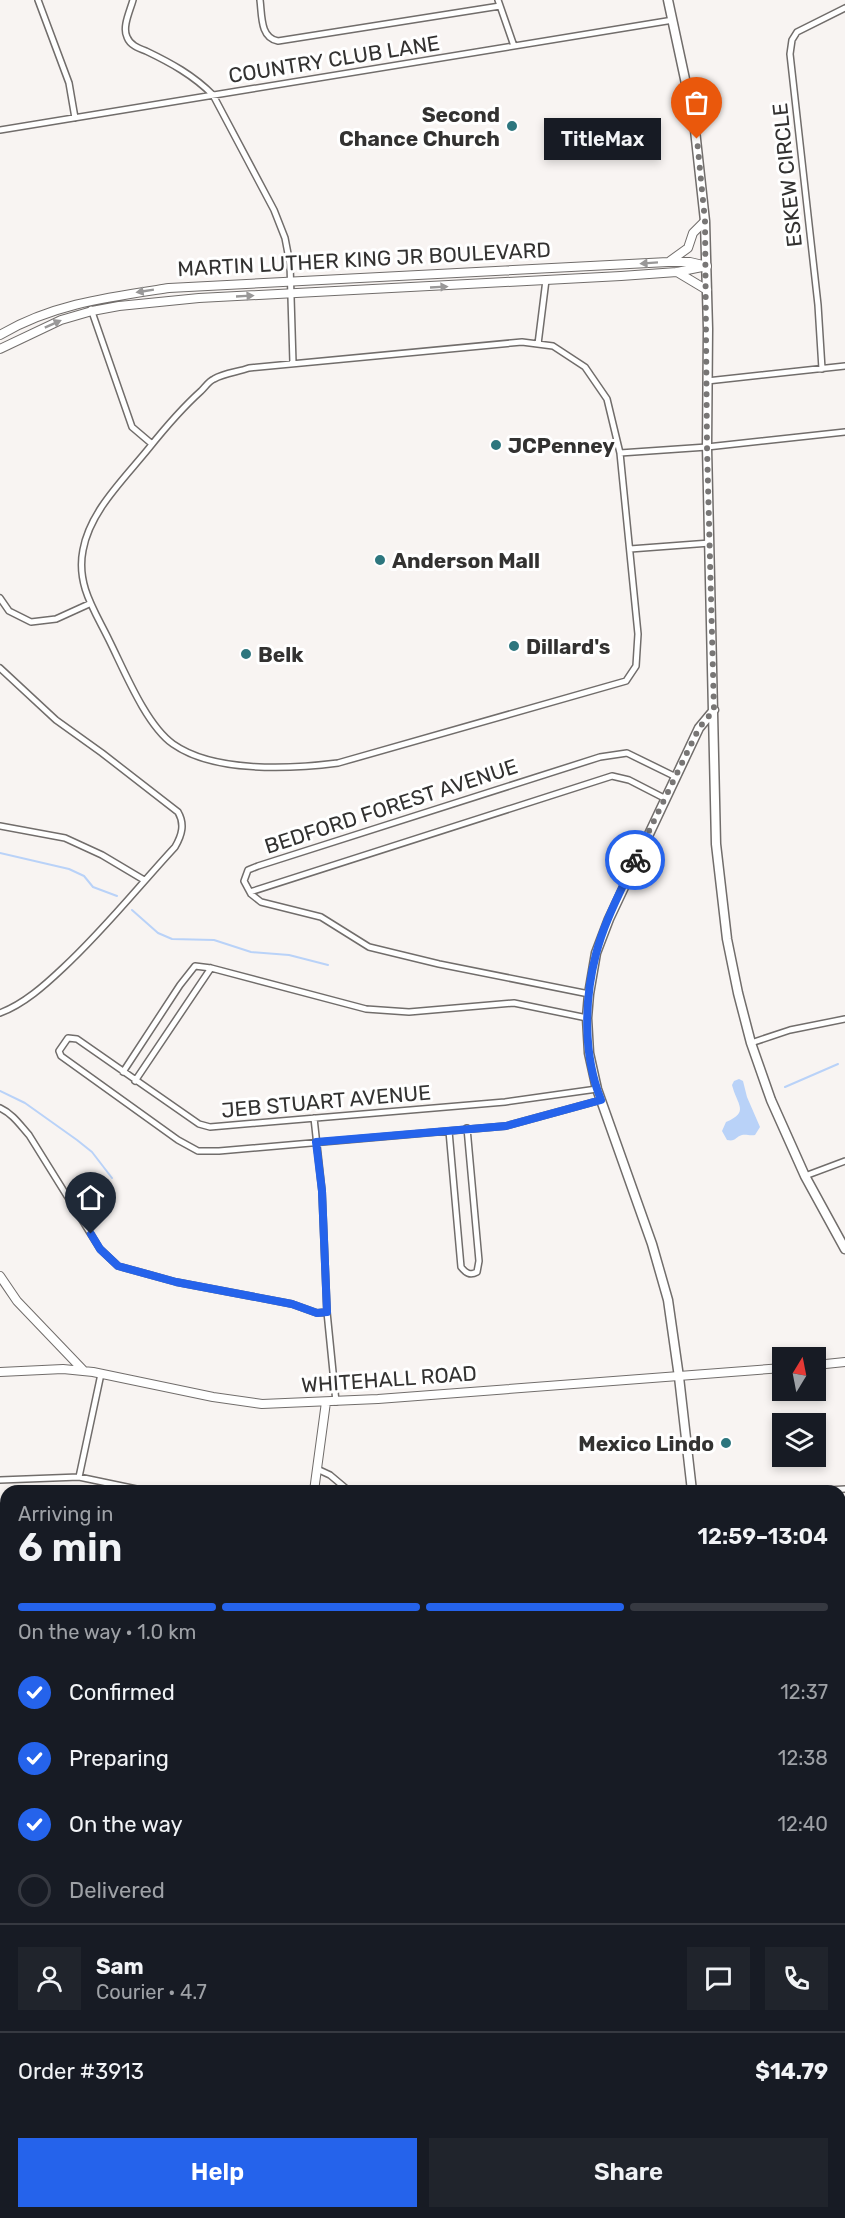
<!DOCTYPE html>
<html lang="en">
<head>
<meta charset="utf-8">
<style>
	body { margin:0; font-family:Rubik,sans-serif; background:#20242c; color:#f1f3f6; height:100vh; display:flex; flex-direction:column; font-size:22px; white-space:nowrap }
	* { box-sizing:border-box; margin:0 }
	p { font-size:20px; color:#9ea1a6 }
	.icon { flex:none; width:33px; height:33px; fill:none; stroke:currentColor; stroke-width:2; stroke-linecap:round; stroke-linejoin:round }
	.map { position:relative; flex:1; overflow:hidden }
	.side { position:absolute; left:0px; top:1485px; width:846px; height:734px; display:flex; flex-direction:column; background:#171b24; border-radius:18px 18px 0 0; box-shadow:0 3px 9px #0003 }
	.side>* { flex:none }
	.needle { width:39px; rotate:10deg }
	.tools { position:absolute; left:772px; top:1347px; display:grid; gap:12px }
	.tools a { display:grid; place-items:center; width:54px; height:54px; border-radius:0px; background:#171b24; box-shadow:0 3px 9px #0003; font-size:30px }
	.pin { position:absolute; display:grid; place-items:center; width:51px; height:51px; color:#fff; margin:-62px -26px; border-radius:50% 50% 50% 0; rotate:-45deg; box-shadow:0 0 6px #0007 }
	.pin .icon { rotate:45deg }
	.courier { position:absolute; display:grid; place-items:center; width:60px; height:60px; margin:-30px; border:4px solid #2563eb; border-radius:50%; background:#fff; color:#222; box-shadow:0 2px 8px #0007 }
	.bubble { position:absolute; height:42px; border-radius:0px; background:#171b24; box-shadow:0 3px 9px #0003; font-size:20px; font-weight:600; line-height:42px; text-align:center }
	.headline em { font-style:normal; font-weight:600 }
	.headline div { display:flex; flex-direction:column-reverse }
	.headline { display:flex; align-items:center; justify-content:space-between; height:102px; padding:0 18px }
	h1 { font-size:39px; font-weight:600; line-height:45px }
	.bar { display:grid; grid-template-columns:repeat(4,1fr); gap:9px 6px; align-content:center; height:72px; padding:0 18px }
	.bar i { height:8px; border-radius:4px; background:#363941 }
	.bar .on { background:#2563eb }
	.bar p { grid-column:span 4 }
	.line { display:flex; align-items:center; gap:15px; padding:0 18px; border-top:2px solid #363941 }
	.line div { flex:1 }
	.round { display:grid; place-items:center; flex:none; width:63px; height:63px; border-radius:0px; background:#20242c }
	ol { padding:0 18px; list-style:none }
	li { display:flex; align-items:center; gap:18px; height:66px }
	li p { margin-inline-start:auto }
	li .icon { padding:6px; border-radius:50%; background:#2563eb; color:#fff; stroke-width:4 }
	li:last-child { color:#9ea1a6 }
	li i { width:33px; height:33px; border:3px solid #363941; border-radius:50% }
	.button { display:flex; gap:12px; margin-top:auto; padding:12px 18px }
	.button a { flex:1; height:69px; border-radius:0px; background:#2563eb; color:#fff; font-size:24px; font-weight:600; line-height:69px; text-align:center }
	.button a+a { background:#20242c; color:#f1f3f6 }
	.map>svg:first-child { display:block }
	.green { fill:#b2caa8 }
	.water { fill:#b9d2f8 }
	.lines { fill:none; stroke-linecap:round; stroke-linejoin:round }
	.stream { stroke:#b9d2f8; stroke-width:2 }
	.street-casing { stroke:#716d6b; stroke-width:8 }
	.secondary-casing { stroke:#716d6b; stroke-width:10 }
	.primary-casing { stroke:#716d6b; stroke-width:11 }
	.street { stroke:#fff; stroke-width:5 }
	.secondary { stroke:#fff; stroke-width:8 }
	.primary { stroke:#fff; stroke-width:8 }
	.oneway { fill:#999898 }
	.done { stroke:#787675; stroke-width:6; stroke-dasharray:0 10.8 }
	.route { stroke:#2563eb; stroke-width:8 }
	.poi-dot { fill:#2d767e; stroke:#fff; stroke-width:2 }
	.labels { text-anchor:middle; dominant-baseline:central; stroke-width:6; stroke-linejoin:round; paint-order:stroke }
	.street-label { font-size:21px; fill:#333231; stroke:#fff }
	.poi-label { font-size:21px; font-weight:bold; fill:#333231; stroke:#fff; text-anchor:start }
</style>
</head>
<body>
<div class="map">
<svg width="845" height="2218" viewBox="0 0 845 2218">
	<rect width="100%" height="100%" fill="#f8f4f2"/>
	<path class="green" d="M840 2062 845 2073V2189L840 2172Z"/>
	<path class="water" d="M739 1079 743 1081 747 1097 760 1127 755 1135C750 1136 746 1134 742 1135 735 1137 736 1142 727 1140L722 1131 726 1122C750 1112 737 1105 732 1085L734 1081Z"/>
	<g class="lines">
		<path class="stream" d="M0 853 69 869 84 876 93 887 117 896
			M132 910 158 933 172 939 214 940 251 952 289 955 328 965
			M785 1087 838 1064
			M0 1091 25 1103 77 1140 92 1152 112 1178
			M0 1603 6 1604
			M840 2123 845 2138"/>
		<defs>
			<path id="street" d="M38 0 69 83 75 118
				M133 0C130 11 122 27 127 37 130 45 138 48 146 51 171 63 193 75 213 95L274 210 285 238 290 264 293 363
				M260 0C262 15 260 38 278 41L500 6
				M498 0 514 46
				M0 130 673 20
				M91 309 132 427 152 444
				M522 342 553 346 585 367 607 399 620 453 638 634 636 666 626 681 338 763C291 769 214 773 173 744 146 725 124 670 109 640 95 611 76 585 83 550 90 511 124 479 149 448 165 428 181 409 201 391 205 387 209 381 214 379 224 373 238 372 249 368Z
				M538 344 546 280
				M822 369 818 305 790 54 792 40 797 32 845 8
				M707 381 845 366
				M620 453 707 447 845 432
				M630 549 710 543
				M0 598 9 611 31 622 56 619 89 604
				M0 668 56 720 102 753 178 812C185 824 182 835 175 847 138 887 104 930 63 968 45 985 24 1004 0 1013
				M0 826 65 838 102 855 144 880
				M250 892 612 776 629 780 666 799
				M589 994 439 964 369 947 321 917 261 902 251 894 244 881 248 870 258 866 600 757 627 753 676 777
				M751 1043 790 1030 845 1019
				M123 1072 180 985 195 966 211 968 366 1009 409 1012 514 1003 587 1018
				M135 1081 211 968
				M597 1089 505 1102 210 1127 199 1124 77 1039 68 1038 59 1051 61 1056 178 1140 198 1151H219L506 1126 601 1100
				M0 1108C13 1114 20 1125 29 1135L100 1249 118 1266 176 1282 292 1304 317 1313 327 1312
				M314 1118 322 1191 327 1312 336 1402
				M449 1131 461 1267C466 1273 470 1276 477 1272L479 1261 467 1128
				M805 1176 845 1161
				M317 1469 330 1475 349 1491
				M79 1477 101 1374
				M0 1480 79 1477 146 1491
				M812 1491 845 1489
				M0 1558H6
				M840 1582 845 1625
				M0 1684 6 1686
				M840 1742 845 1741
				M0 1790 6 1791
				M2 1975 6 1948
				M840 2046 845 2045
				M574 2212V2218
				M144 2218 146 2212
				M453 2218 454 2212"/>
			<path id="secondary" d="M670 261 688 248 693 233 705 221
				M677 272 707 290
				M0 335C52 304 110 297 169 288L668 262H690L703 265
				M0 349 61 320 92 311 119 306 199 298 621 276 677 272 707 266
				M0 1276 17 1301 84 1371
				M816 1365 845 1362
				M0 1372 63 1369 93 1372 213 1397 262 1404 378 1399 783 1368
				M314 1491 326 1402
				M0 2121 6 2124
				M182 2212 197 2218
				M214 2218 215 2212"/>
			<path id="primary" d="M668 0 694 121 705 221 708 329 707 447 716 844 727 939 738 993 751 1043 771 1100 805 1176 845 1249
				M692 1491 679 1377 668 1300 652 1244 597 1089 589 1053 587 1018 589 994 596 953 609 919 699 728 714 710
				M840 2053 845 2063
				M840 2199 845 2215"/>
		</defs>
		<use href="#street" class="street-casing"/>
		<use href="#secondary" class="secondary-casing"/>
		<use href="#primary" class="primary-casing"/>
		<use href="#street" class="street"/>
		<use href="#secondary" class="secondary"/>
		<use href="#primary" class="primary"/>
	</g>
	<defs><path id="oneway-solid" d="M-6-.8H1V-3.2L6.5 0L1 3.2V.8H-6Z" transform="scale(1.5)"/></defs>
	<g class="oneway">
		<use href="#oneway-solid" transform="translate(649 263) rotate(176)"/>
		<use href="#oneway-solid" transform="translate(439 287) rotate(-3)"/>
		<use href="#oneway-solid" transform="translate(145 291) rotate(171)"/>
		<use href="#oneway-solid" transform="translate(245 296) rotate(-3)"/>
		<use href="#oneway-solid" transform="translate(53 324) rotate(-24)"/>
	</g>
	<g class="lines">
		<path class="done" d="M635 860 699 728 714 710 707 447 705 221 697 139"/>
		<path class="route" d="M91 1234 100 1249 118 1266 176 1282 292 1304 317 1313 327 1312 322 1191 316 1142 506 1126 601 1100C583 1055 584 1000 596 954 604 922 621 891 635 860"/>
	</g>
	<g class="poi-dot">
		<circle cx="512" cy="126" r="6"/>
		<circle cx="496" cy="445" r="6"/>
		<circle cx="380" cy="560" r="6"/>
		<circle cx="514" cy="646" r="6"/>
		<circle cx="246" cy="654" r="6"/>
		<circle cx="726" cy="1443" r="6"/>
	</g>
	<g class="labels">
		<g class="street-label">
			<text transform="translate(334 59) rotate(-9)">COUNTRY CLUB LANE</text>
			<text transform="translate(787 175) rotate(-96)">ESKEW CIRCLE</text>
			<text transform="translate(364 259) rotate(-3)">MARTIN LUTHER KING JR BOULEVARD</text>
			<text transform="translate(391 806) rotate(-18)">BEDFORD FOREST AVENUE</text>
			<text transform="translate(326 1101) rotate(-5)">JEB STUART AVENUE</text>
			<text transform="translate(389 1379) rotate(-4)">WHITEHALL ROAD</text>
		</g>
		<g class="poi-label">
			<text x="500" y="114" text-anchor="end">Second<tspan x="500" dy="24">Chance Church</tspan></text>
			<text x="508" y="445">JCPenney</text>
			<text x="392" y="560">Anderson Mall</text>
			<text x="526" y="646">Dillard's</text>
			<text x="258" y="654">Belk</text>
			<text x="714" y="1443" text-anchor="end">Mexico Lindo</text>
		</g>
	</g>
</svg>
<div class="tools">
<a><svg class="needle" viewBox="-14 -14 28 28"><path d="M0-13l5 13h-10z" fill="#e53935"/><path d="M0 13l5-13h-10z" fill="#9ea1a6"/></svg></a>
<a><svg class="icon" aria-label="layers" viewBox="0 0 24 24"><path d="M12 4l9 5-9 5-9-5zM3 14l9 5 9-5"/></svg></a>
</div>
<div class="pin" style="left:697px;top:139px;background:#ea580c"><svg class="icon" aria-label="bag" viewBox="0 0 24 24"><path d="M5 8h14l-1 12H6zM9 8a3 3 0 0 1 6 0"/></svg></div>
<div class="pin" style="left:91px;top:1234px;background:#1f2937"><svg class="icon" aria-label="home" viewBox="0 0 24 24"><path d="M3 11l9-7 9 7M6 9v11h12V9"/></svg></div>
<div class="courier" style="left:635px;top:860px"><svg class="icon" aria-label="bike" viewBox="0 0 24 24"><circle cx="6" cy="16" r="4"/><circle cx="18" cy="16" r="4"/><path d="M6 16l4-8h5l3 8M10 8l3 8H6M13 5h3"/></svg></div>
<div class="bubble" style="left:544px;top:118px;width:117px">TitleMax</div>
<section class="side">
<div class="headline"><div><h1>6 min</h1><p>Arriving in</p></div><em>12:59–13:04</em></div>
<div class="bar"><i class="on"></i><i class="on"></i><i class="on"></i><i></i><p>On the way · 1.0 km</p></div>
<ol>
<li><svg class="icon" aria-label="check" viewBox="0 0 24 24"><path d="M5 12l5 5 9-10"/></svg>Confirmed<p>12:37</p></li>
<li><svg class="icon" aria-label="check" viewBox="0 0 24 24"><path d="M5 12l5 5 9-10"/></svg>Preparing<p>12:38</p></li>
<li><svg class="icon" aria-label="check" viewBox="0 0 24 24"><path d="M5 12l5 5 9-10"/></svg>On the way<p>12:40</p></li>
<li><i></i>Delivered</li>
</ol>
<div class="line" style="height:108px"><a class="round"><svg class="icon" aria-label="person" viewBox="0 0 24 24"><circle cx="12" cy="8" r="4"/><path d="M4 21q1-7 8-7t8 7"/></svg></a><div><b>Sam</b><p>Courier · 4.7</p></div><a class="round"><svg class="icon" aria-label="chat" viewBox="0 0 24 24"><path d="M4 5h16v11H9l-5 4z"/></svg></a><a class="round"><svg class="icon" aria-label="phone" viewBox="0 0 24 24"><path d="M5 4h4l2 5-3 2q2 4 5 5l2-3 5 2v4C11 20 4 13 5 4z"/></svg></a></div>
<div class="line" style="height:78px"><div>Order #3913</div><b>$14.79</b></div>
<div class="button"><a>Help</a><a>Share</a></div>
</section>
</div>
</body>
</html>
